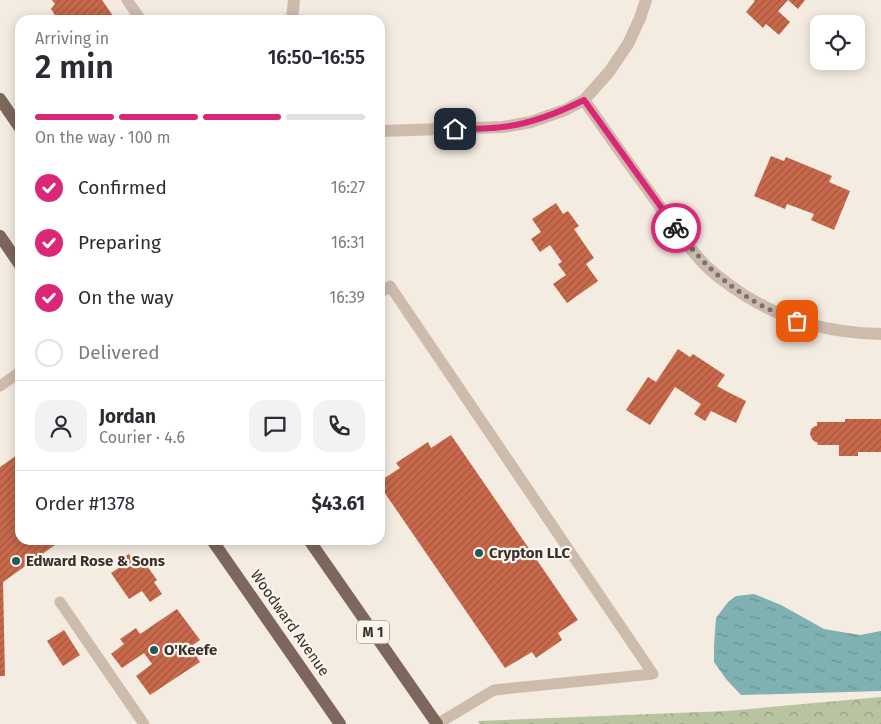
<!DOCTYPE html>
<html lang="en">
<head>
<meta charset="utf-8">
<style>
	body { margin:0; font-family:"Fira Sans",sans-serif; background:#f2f2f3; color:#2b2b33; height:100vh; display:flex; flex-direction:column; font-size:19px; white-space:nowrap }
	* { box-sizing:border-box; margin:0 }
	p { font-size:16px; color:#7c7c81 }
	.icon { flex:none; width:28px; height:28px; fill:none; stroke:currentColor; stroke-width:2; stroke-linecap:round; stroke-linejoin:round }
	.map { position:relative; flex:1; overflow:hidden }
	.details { position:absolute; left:15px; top:15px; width:370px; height:530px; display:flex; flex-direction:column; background:#fff; border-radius:15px; box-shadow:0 2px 12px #0003 }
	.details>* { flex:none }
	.buttons { position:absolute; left:810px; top:15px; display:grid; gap:10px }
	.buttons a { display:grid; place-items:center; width:55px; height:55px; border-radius:10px; background:#fff; box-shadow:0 2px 12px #0003; font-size:25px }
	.pin { position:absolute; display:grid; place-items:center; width:42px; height:42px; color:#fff; margin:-21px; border-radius:10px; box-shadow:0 2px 8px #0006 }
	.courier { position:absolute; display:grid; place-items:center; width:50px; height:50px; margin:-25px; border:4px solid #db2777; border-radius:50%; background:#fff; color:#222; box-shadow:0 1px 6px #0007 }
	.overview em { font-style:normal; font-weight:600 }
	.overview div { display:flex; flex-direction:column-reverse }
	.overview { display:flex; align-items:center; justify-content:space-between; height:85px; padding:0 20px }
	h1 { font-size:32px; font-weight:600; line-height:38px }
	.bar { display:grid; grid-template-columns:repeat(4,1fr); gap:8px 5px; align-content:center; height:60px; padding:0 20px }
	.bar i { height:6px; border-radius:4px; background:#e1e1e2 }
	.bar .on { background:#db2777 }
	.bar p { grid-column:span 4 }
	.line { display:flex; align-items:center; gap:12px; padding:0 20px; border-top:1px solid #e1e1e2 }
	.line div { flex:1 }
	.round { display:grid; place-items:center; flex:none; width:52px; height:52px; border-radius:15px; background:#f2f2f3 }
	ol { padding:0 20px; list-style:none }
	li { display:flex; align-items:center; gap:15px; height:55px }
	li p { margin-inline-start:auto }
	li .icon { padding:5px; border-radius:50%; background:#db2777; color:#fff; stroke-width:4 }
	li:last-child { color:#7c7c81 }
	li i { width:28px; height:28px; border:2px solid #e1e1e2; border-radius:50% }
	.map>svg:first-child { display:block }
	.forest { fill:url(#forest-crowns) }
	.water { fill:url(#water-ripples) }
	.building { fill:url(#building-hatch) }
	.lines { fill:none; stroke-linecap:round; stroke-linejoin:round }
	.lane { stroke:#cdbbac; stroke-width:11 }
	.street { stroke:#cdbbac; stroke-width:12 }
	.primary { stroke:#7d675c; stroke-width:12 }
	.done { stroke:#7c716b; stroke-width:5; stroke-dasharray:0 9 }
	.route { stroke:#db2777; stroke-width:6 }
	.poi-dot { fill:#1f5a5e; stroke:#fbf5ee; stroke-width:2 }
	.labels { text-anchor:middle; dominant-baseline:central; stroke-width:4.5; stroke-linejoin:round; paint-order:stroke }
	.shield { fill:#fbf5ee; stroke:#756b66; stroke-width:1 }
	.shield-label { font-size:14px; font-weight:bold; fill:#3b302b }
	.poi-label { font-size:15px; font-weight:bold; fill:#3b302b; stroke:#fbf5ee; text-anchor:start }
	.street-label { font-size:15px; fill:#3b302b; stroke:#fbf5ee }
</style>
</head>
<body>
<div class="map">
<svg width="881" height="724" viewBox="0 0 881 724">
	<defs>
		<pattern id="forest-crowns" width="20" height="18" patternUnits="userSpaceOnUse" patternTransform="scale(1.25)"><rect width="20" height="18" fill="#b8c4a0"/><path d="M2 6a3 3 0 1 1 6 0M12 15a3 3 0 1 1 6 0" fill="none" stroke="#97a083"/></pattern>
		<pattern id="water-ripples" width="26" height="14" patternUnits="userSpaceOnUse" patternTransform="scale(1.25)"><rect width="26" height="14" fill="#7fb0b2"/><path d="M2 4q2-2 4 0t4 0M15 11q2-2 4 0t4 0" fill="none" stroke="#699091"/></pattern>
		<pattern id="building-hatch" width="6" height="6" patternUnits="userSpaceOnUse" patternTransform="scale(1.25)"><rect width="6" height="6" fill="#c8694b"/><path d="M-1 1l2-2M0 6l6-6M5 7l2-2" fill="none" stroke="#a4573f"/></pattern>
	</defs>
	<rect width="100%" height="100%" fill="#f4ebe1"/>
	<path class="forest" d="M881 697V724H480L478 721 727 711Z"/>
	<path class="water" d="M754 594 781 605 824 629 860 635 881 631V691L741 695 726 679 714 662V646L716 618 728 602 736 596Z"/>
	<path class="building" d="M52 0H102L116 20H58L51 9 55 4Z
		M753 0H788L778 11 790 22 779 35 766 24 763 28 746 12 755 1Z
		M788 0H805L798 9Z
		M771 156 784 161 786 157 832 176 829 182 850 191 834 230 811 220 814 214 787 204 785 209 754 196Z
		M556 203 563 214 568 211 579 226 574 229 594 258 586 264 598 281 567 303 553 284 566 275 558 264 562 262 550 245 540 252 531 239 541 232 532 219Z
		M678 349 690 357 693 354 725 375 717 386 726 391 746 401 736 423 711 411 705 421 694 414 701 404 675 387 650 425 626 410 648 377 656 382Z
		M845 419H881V452H858V456H839V445H818L817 442H815L812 439 810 434 811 429 815 426H817V422H845Z
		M451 435 578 620 558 633 562 640 536 658 532 652 505 668 380 486V481L400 468 396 463 428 442 431 448Z
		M20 453V540H62L3 582 5 676H0V467Z
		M129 554 132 559 140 556 157 580 154 582 162 594 150 602 142 591 129 599 111 573 120 567 116 562Z
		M177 609 200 640 190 647 200 662 150 695 136 676 152 664 144 653 122 668 111 654 124 644 120 639 136 628 140 634Z
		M64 630 80 655 63 666 47 641Z"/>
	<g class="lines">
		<path class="lane" d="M127 0 141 20
			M380 293 390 286 653 674 494 690 437 724
			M0 386 20 372
			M60 602 144 724"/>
		<path class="street" d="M292 20 294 0
			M584 100C605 130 626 160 648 190 667 216 685 245 708 268 719 278 732 287 744 295 788 322 830 333 881 334
			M380 131 503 127 531 122 565 110 584 100 609 72 628 44 640 18 646 0"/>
		<path class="primary" d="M0 99 20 128
			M0 236 20 265
			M212 540 340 724
			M309 540 437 724"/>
	</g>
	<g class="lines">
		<path class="done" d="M676 228C707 272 746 303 797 321"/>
		<path class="route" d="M455 129C471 129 487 129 502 127 531 124 558 113 584 100L676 228"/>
	</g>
	<g class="poi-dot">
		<circle cx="479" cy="553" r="5"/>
		<circle cx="16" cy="561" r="5"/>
		<circle cx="154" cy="650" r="5"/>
	</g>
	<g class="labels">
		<rect class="shield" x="357" y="620.5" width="32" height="23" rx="4"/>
		<g class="shield-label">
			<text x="373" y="632">M 1</text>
		</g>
		<g class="poi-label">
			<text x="489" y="553">Crypton LLC</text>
			<text x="26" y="561">Edward Rose &amp; Sons</text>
			<text x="164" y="650">O'Keefe</text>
		</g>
		<g class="street-label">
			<text transform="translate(290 623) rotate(55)">Woodward Avenue</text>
		</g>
	</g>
</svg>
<div class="buttons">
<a><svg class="icon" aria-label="locate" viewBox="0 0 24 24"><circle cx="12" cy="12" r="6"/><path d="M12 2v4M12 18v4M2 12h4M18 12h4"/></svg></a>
</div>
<div class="pin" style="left:797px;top:321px;background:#ea580c"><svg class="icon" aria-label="bag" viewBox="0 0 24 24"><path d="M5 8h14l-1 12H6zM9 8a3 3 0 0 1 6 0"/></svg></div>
<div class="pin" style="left:455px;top:129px;background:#1f2937"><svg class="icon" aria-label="home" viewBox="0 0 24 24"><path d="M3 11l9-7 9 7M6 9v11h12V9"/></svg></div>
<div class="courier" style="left:676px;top:228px"><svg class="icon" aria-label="bike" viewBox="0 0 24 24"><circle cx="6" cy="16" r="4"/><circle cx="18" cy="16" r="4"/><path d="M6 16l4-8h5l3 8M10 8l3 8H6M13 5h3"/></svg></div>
<section class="details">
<div class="overview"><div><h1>2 min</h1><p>Arriving in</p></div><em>16:50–16:55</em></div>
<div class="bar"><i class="on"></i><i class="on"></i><i class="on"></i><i></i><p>On the way · 100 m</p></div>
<ol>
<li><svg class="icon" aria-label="check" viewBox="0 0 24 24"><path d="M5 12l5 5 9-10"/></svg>Confirmed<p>16:27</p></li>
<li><svg class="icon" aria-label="check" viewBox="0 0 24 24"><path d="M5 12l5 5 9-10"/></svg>Preparing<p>16:31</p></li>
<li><svg class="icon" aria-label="check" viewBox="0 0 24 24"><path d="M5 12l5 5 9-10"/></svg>On the way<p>16:39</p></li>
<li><i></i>Delivered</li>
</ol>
<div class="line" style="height:90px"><a class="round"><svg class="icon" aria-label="person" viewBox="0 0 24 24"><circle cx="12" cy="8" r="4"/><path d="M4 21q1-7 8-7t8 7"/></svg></a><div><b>Jordan</b><p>Courier · 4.6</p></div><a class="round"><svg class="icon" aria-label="chat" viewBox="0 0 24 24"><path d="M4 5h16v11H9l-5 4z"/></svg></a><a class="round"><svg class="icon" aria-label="phone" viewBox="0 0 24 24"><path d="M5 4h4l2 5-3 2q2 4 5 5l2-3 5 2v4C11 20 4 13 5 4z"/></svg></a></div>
<div class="line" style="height:65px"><div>Order #1378</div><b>$43.61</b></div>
</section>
</div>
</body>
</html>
